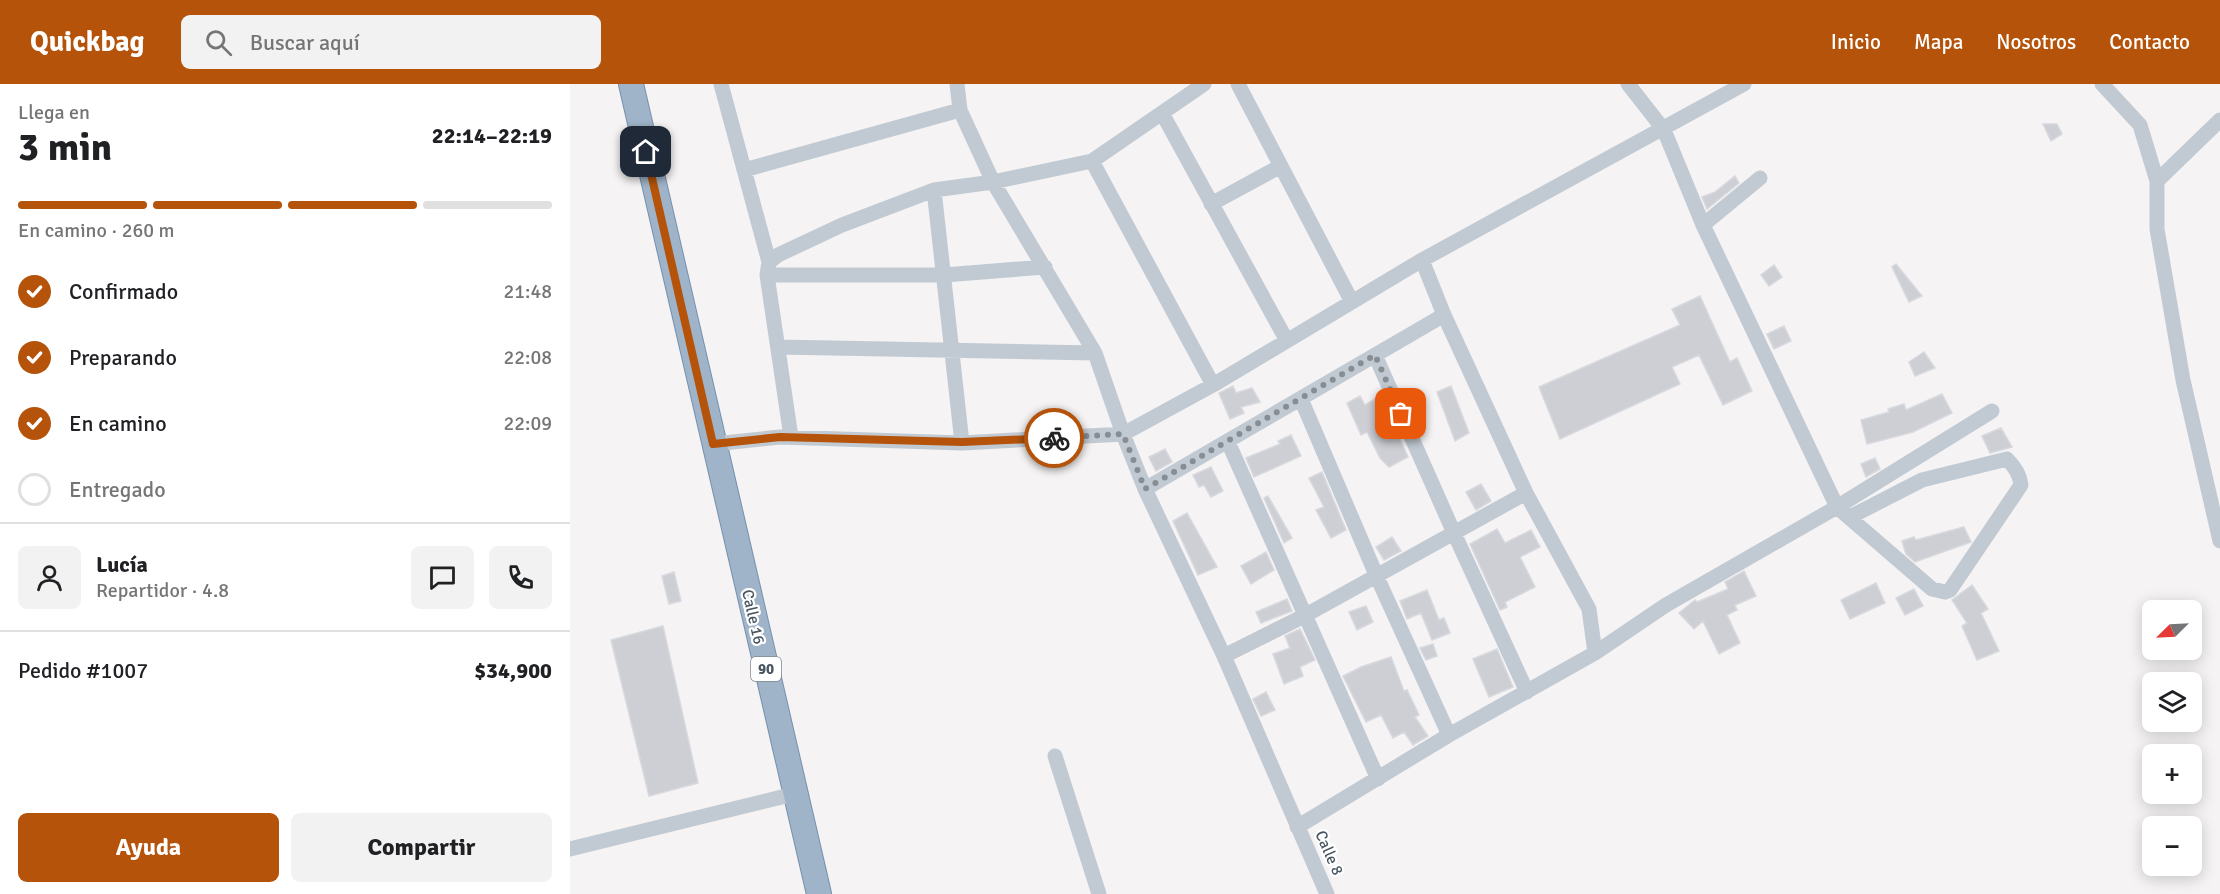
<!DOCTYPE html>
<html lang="es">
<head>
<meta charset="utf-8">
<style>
	body { margin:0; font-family:Signika,sans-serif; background:#f2f2f2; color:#202124; height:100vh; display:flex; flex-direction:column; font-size:22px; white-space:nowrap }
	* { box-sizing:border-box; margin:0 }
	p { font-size:20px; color:#757577 }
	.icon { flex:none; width:33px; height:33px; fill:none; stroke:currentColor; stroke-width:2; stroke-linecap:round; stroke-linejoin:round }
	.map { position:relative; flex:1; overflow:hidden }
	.sheet { display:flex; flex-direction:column; background:#fff; width:570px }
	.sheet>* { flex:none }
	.needle { width:39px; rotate:246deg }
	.fabs { position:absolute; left:1572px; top:516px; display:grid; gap:12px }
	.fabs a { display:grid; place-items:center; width:60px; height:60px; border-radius:9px; background:#fff; box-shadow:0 3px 15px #0003; font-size:30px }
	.pin { position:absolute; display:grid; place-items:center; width:51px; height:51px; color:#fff; margin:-26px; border-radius:12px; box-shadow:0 3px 9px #0006 }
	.courier { position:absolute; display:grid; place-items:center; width:60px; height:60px; margin:-30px; border:4px solid #b45309; border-radius:50%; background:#fff; color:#222; box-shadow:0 2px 8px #0007 }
	.overview em { font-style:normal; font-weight:700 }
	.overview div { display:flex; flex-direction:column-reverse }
	.overview { display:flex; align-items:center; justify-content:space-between; height:102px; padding:0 18px }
	h1 { font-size:39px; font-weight:700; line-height:45px }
	.bar { display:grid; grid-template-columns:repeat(4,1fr); gap:9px 6px; align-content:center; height:72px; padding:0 18px }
	.bar i { height:8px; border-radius:4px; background:#e0e0e0 }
	.bar .selected { background:#b45309 }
	.bar p { grid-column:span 4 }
	.line { display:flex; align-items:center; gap:15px; padding:0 18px; border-top:2px solid #e0e0e0 }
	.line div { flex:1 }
	.round { display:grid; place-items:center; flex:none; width:63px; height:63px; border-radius:9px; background:#f2f2f2 }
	ol { padding:0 18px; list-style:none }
	li { display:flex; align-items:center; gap:18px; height:66px }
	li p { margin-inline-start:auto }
	li .icon { padding:6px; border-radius:50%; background:#b45309; color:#fff; stroke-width:4 }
	li:last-child { color:#757577 }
	li i { width:33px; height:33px; border:3px solid #e0e0e0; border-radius:50% }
	.button { display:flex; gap:12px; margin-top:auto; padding:12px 18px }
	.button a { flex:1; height:69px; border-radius:9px; background:#b45309; color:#fff; font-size:24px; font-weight:700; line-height:69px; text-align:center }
	.button a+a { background:#f2f2f2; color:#202124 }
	header { display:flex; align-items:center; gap:36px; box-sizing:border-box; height:84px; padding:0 30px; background:#b45309; color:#fff }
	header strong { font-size:28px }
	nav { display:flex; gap:33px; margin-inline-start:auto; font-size:21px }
	.search { width:420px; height:54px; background:#f2f2f2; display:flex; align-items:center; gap:15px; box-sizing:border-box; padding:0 21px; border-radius:9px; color:#757577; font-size:22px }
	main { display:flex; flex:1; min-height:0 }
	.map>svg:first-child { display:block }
	.building { fill:#cdcfd5; stroke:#d7d9de; stroke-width:1.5 }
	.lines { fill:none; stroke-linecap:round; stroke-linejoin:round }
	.trunk-casing { stroke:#7690ad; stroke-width:26 }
	.minor { stroke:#c1cad2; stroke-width:15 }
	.trunk { stroke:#9fb4c9; stroke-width:24 }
	.done { stroke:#868d94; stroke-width:6; stroke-dasharray:0 10.8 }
	.route { stroke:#b45309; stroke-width:8 }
	.labels { text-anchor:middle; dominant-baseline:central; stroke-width:4.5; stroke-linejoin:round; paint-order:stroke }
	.shield { fill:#fff; stroke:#808990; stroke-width:1.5 }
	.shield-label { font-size:15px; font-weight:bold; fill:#4a5661 }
	.street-label { font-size:16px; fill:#4a5661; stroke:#fff }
</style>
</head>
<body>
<header>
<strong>Quickbag</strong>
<div class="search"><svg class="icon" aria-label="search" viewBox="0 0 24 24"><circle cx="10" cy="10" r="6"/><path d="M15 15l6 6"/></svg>Buscar aquí</div>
<nav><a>Inicio</a><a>Mapa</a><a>Nosotros</a><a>Contacto</a></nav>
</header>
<main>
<section class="sheet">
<div class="overview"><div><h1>3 min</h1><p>Llega en</p></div><em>22:14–22:19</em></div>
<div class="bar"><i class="selected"></i><i class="selected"></i><i class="selected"></i><i></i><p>En camino · 260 m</p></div>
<ol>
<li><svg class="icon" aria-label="check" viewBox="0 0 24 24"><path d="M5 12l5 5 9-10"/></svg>Confirmado<p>21:48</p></li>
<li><svg class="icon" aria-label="check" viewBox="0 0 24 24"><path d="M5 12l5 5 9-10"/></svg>Preparando<p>22:08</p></li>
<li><svg class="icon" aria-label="check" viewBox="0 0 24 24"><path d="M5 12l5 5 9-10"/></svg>En camino<p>22:09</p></li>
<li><i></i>Entregado</li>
</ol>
<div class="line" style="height:108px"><a class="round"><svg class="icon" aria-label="person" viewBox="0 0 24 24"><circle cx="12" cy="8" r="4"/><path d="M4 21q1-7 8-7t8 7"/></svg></a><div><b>Lucía</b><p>Repartidor · 4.8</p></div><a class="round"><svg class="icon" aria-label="chat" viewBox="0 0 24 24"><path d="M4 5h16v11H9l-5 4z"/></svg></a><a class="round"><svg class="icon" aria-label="phone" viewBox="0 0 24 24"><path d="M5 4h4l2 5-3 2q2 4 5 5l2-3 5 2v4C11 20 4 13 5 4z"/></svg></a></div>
<div class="line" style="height:78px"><div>Pedido #1007</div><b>$34,900</b></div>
<div class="button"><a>Ayuda</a><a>Compartir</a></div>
</section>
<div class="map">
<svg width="1650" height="810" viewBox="0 0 1650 810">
	<rect width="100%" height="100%" fill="#f5f3f3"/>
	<path class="building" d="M1473 40H1487L1492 50 1481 57Z
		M1165 92 1169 99 1137 125 1132 113 1145 108Z
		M1326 180 1352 212 1339 218 1322 183Z
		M1204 181 1212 193 1199 202 1191 191Z
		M1130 212 1160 278 1167 274 1182 307 1153 321 1129 271 1102 283 1110 300 990 355 969 303 1110 241 1102 225Z
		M1214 242 1221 257 1204 265 1197 250Z
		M1354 268 1365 284 1345 292 1339 278Z
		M663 302 666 309 682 304 690 318 671 323 674 329 660 335 649 309Z
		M881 302 899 349 885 357 867 308Z
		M1372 310 1382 329 1343 348 1297 360 1291 336 1319 328 1318 325 1334 320 1336 326Z
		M790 312 795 321 810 312 838 373 819 383 810 374 797 348 791 351 777 319Z
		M1431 344 1442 363 1420 369 1412 352Z
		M721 351 731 372 684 393 676 374 710 360 708 357Z
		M595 365 602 378 586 387 579 373Z
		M1305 374 1310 385 1296 393 1291 380Z
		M641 383 653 407 641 413 634 401 629 403 623 391Z
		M752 388 776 446 761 454 746 426 754 423 739 394Z
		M911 400 921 417 906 426 896 408Z
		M698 412 722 454 714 459 694 414Z
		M617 429 647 483 628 491 603 437Z
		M1394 443 1401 458 1345 478 1336 470 1332 457 1344 453 1346 456Z
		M927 445 935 459 961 446 970 463 950 473 965 503 935 518 937 523 930 526 900 460Z
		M822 453 831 467 814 476 806 463Z
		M696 468 704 486 681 500 671 482Z
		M1174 487 1186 512 1165 521 1167 526 1157 531 1170 559 1149 570 1133 537 1124 545 1109 529 1125 516 1127 518 1158 505 1155 498Z
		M104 488 111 517 99 520 92 492Z
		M1306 499 1315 519 1280 535 1271 516Z
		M1402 501 1418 525 1411 529 1429 567 1407 576 1392 542 1397 539 1382 516Z
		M1344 505 1353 522 1335 531 1326 514Z
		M857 506 869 536 874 534 880 549 862 556 851 529 837 535 830 517Z
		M717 515 722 527 691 539 686 528Z
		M796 522 803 538 787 546 779 528Z
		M93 542 128 699 79 712 41 556Z
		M730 545 745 576 730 583 733 592 714 600 703 570 720 564 715 552Z
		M863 560 867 572 856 576 850 564Z
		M927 565 943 603 919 613 903 575Z
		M821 573 834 607 837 606 849 631 845 633 858 652 843 661 834 648 823 654 811 631 796 638 773 592 791 583Z
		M696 608 705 626 691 632 683 615Z"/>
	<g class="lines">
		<defs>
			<path id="trunk" d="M61 0 249 810"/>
		</defs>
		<use href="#trunk" class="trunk-casing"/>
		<path class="minor" d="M151 0 199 178 197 191 221 353
			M387 0 390 26 423 98 525 269 553 350 575 405 654 572 757 810
			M668 0 782 218
			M1058 0 1094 46 1133 141 1267 423 1362 505 1375 508 1380 506 1451 401C1450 391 1444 382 1437 375L1352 396 1280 433
			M1532 0 1570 41 1587 97V145L1613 296 1650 457
			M592 29 717 257
			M522 77 643 301
			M174 86 390 26
			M1587 97 1650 36
			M364 106 392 359
			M641 120 711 82
			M1133 141 1190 94
			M852 176 874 231 956 409 1019 525 1025 569
			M199 178 208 171 272 141 364 106 423 98 522 77 634 0
			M197 191H374L475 183
			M208 263 525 269
			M805 271 884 449 957 608
			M731 315 807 493 879 651
			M658 358 808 695
			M143 360 210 353 392 359 553 350 643 301 852 176 1174 0
			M575 405 874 231
			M654 572 734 532 956 409
			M485 672 529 810
			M727 743 879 651 1025 569 1096 521 1267 423 1422 327
			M0 765 224 710"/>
		<use href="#trunk" class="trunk"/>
	</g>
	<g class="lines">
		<path class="done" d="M484 354 553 350 575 405 805 271 831 330"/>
		<path class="route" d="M76 68 143 360 210 353 392 358 484 354"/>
	</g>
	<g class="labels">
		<rect class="shield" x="181" y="573" width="30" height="24" rx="4.5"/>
		<g class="shield-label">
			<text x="196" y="585">90</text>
		</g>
		<g class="street-label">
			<text transform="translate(183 533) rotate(77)">Calle 16</text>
			<text transform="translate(759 769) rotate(66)">Calle 8</text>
		</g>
	</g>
</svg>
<div class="fabs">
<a><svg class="needle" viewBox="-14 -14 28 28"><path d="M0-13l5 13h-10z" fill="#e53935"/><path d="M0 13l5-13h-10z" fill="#757577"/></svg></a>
<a><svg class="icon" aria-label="layers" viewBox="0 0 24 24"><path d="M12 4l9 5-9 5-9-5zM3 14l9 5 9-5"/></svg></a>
<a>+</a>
<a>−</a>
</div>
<div class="pin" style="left:831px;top:330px;background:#ea580c"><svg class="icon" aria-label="bag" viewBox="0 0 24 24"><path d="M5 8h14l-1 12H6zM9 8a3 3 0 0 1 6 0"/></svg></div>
<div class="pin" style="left:76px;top:68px;background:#1f2937"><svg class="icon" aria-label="home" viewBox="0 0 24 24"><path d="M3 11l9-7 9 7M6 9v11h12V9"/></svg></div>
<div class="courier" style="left:484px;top:354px"><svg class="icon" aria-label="bike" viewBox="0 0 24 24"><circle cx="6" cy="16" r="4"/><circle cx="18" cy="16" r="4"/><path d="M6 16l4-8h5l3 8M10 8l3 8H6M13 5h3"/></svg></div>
</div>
</main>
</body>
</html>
